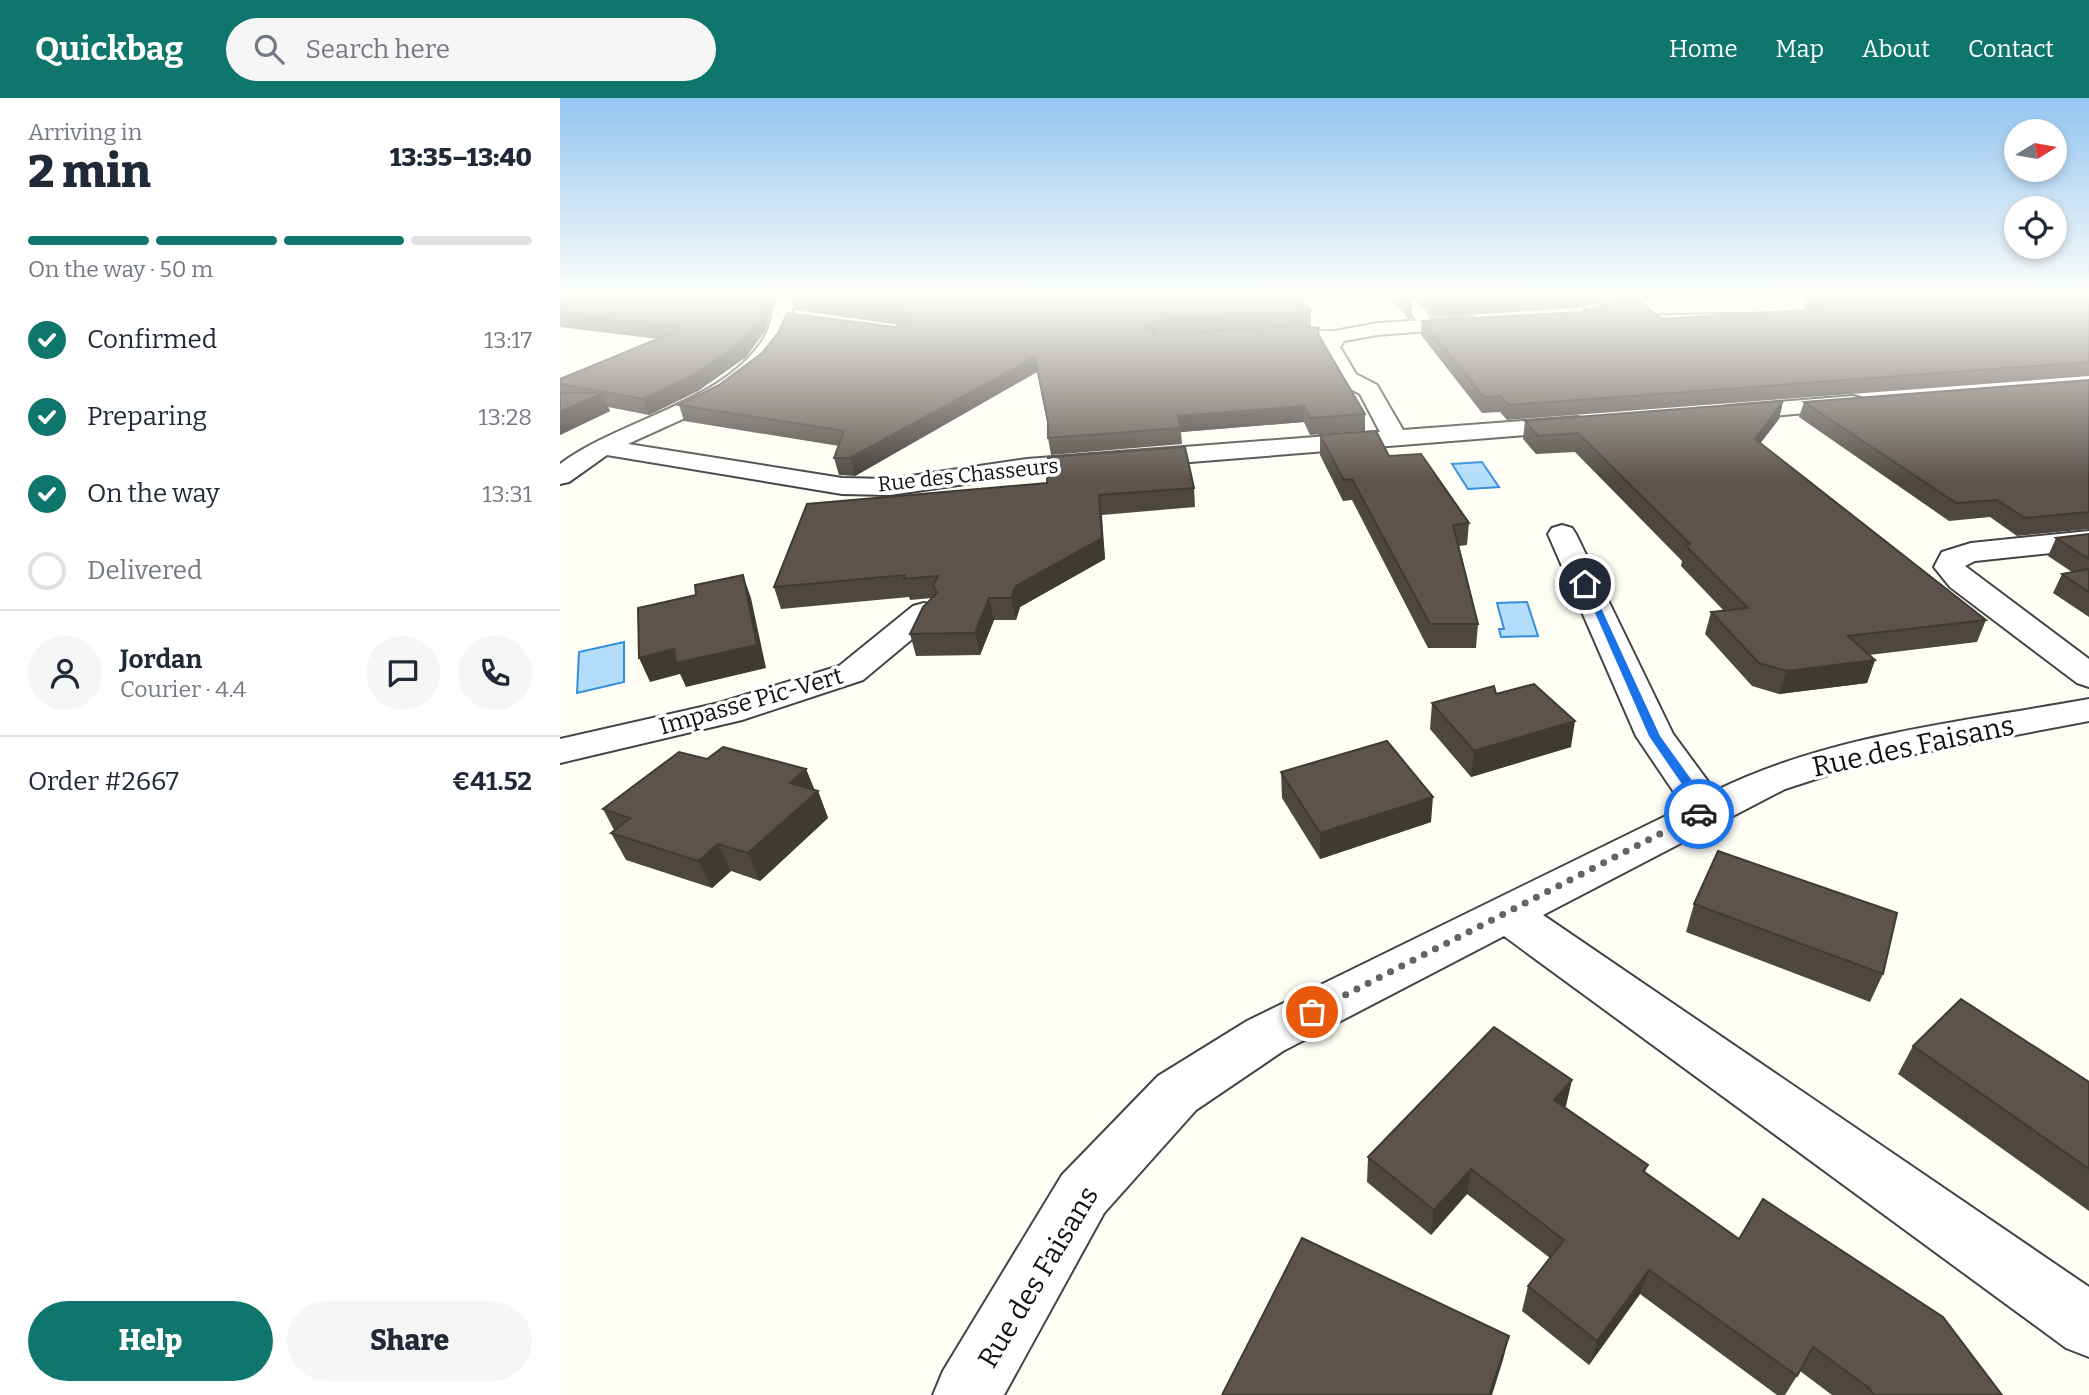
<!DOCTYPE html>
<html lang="en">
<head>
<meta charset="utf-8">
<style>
	body { margin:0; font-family:Bitter,serif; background:#f6f6f7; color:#1f2937; height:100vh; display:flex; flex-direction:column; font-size:26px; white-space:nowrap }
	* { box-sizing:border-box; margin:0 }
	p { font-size:23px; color:#747a83 }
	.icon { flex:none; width:38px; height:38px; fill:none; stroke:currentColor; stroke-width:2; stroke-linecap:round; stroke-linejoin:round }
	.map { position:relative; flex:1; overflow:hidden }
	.drawer { display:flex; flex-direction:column; background:#fff; width:560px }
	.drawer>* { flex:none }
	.needle { width:46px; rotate:79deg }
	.tools { position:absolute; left:1444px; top:21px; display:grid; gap:14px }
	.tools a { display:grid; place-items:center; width:63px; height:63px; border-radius:50%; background:#fff; box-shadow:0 4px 10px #0003; font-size:35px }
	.pin { position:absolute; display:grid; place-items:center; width:60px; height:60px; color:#fff; margin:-30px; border:4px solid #fff; border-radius:50%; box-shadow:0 2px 7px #0007 }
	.courier { position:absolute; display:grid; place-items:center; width:70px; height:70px; margin:-35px; border:5px solid #1a73e8; border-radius:50%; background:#fff; color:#222; box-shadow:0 2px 9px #0007 }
	.headline em { font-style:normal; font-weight:800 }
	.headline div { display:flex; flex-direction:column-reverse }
	.headline { display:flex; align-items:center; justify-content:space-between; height:119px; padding:0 28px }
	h1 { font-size:46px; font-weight:800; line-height:52px }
	.bar { display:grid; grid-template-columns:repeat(4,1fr); gap:10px 7px; align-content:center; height:84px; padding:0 28px }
	.bar i { height:9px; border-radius:5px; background:#e0e1e3 }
	.bar .selected { background:#0f766e }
	.bar p { grid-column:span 4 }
	.line { display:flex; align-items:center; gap:18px; padding:0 28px; border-top:2px solid #e0e1e3 }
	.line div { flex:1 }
	.round { display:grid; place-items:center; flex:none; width:74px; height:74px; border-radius:37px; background:#f6f6f7 }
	ol { padding:0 28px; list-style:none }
	li { display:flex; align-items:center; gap:21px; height:77px }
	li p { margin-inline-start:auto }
	li .icon { padding:7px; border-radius:50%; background:#0f766e; color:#fff; stroke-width:4 }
	li:last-child { color:#747a83 }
	li i { width:38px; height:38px; border:4px solid #e0e1e3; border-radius:50% }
	.cta { display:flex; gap:14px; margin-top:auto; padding:14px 28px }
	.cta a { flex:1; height:80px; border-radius:42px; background:#0f766e; color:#fff; font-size:28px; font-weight:800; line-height:80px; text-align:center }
	.cta a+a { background:#f6f6f7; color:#1f2937 }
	header { display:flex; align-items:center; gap:42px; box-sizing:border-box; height:98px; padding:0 35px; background:#0f766e; color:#fff }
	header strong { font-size:33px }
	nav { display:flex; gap:38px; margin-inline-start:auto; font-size:24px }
	.search { width:490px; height:63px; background:#f6f6f7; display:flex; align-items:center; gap:18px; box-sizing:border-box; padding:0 24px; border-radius:38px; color:#747a83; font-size:26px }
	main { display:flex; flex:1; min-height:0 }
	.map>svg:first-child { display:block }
	.water { fill:#b4ddfc; stroke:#348eda; stroke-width:2 }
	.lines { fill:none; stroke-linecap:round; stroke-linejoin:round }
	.lane-casing { stroke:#444; stroke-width:3 }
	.street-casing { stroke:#444; stroke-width:4 }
	.lane { fill:#fff; fill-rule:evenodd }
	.street { fill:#fff; fill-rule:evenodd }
	.wall { fill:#4e4741; fill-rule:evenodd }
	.shaded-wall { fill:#403a35 }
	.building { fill:#5b534c; stroke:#403a35; stroke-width:2 }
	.route { fill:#1a73e8 }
	.done { stroke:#646461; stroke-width:7; stroke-dasharray:0 12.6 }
	.labels { text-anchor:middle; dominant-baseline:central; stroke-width:7; stroke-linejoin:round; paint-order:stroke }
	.far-street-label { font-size:21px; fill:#111; stroke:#fff }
	.street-label { font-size:24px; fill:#111; stroke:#fff }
	.near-street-label { font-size:28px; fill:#111; stroke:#fff }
</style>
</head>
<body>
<header>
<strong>Quickbag</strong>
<div class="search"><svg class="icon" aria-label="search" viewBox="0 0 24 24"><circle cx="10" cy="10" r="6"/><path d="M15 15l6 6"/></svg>Search here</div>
<nav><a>Home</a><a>Map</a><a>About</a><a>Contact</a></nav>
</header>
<main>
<section class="drawer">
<div class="headline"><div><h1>2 min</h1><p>Arriving in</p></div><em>13:35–13:40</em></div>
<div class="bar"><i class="selected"></i><i class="selected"></i><i class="selected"></i><i></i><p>On the way · 50 m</p></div>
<ol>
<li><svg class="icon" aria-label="check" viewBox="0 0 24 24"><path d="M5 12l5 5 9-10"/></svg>Confirmed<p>13:17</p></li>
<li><svg class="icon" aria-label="check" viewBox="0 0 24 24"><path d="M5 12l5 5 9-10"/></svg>Preparing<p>13:28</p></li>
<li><svg class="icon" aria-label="check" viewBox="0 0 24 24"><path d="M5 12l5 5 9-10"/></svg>On the way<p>13:31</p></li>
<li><i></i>Delivered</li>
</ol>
<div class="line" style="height:126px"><a class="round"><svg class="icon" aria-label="person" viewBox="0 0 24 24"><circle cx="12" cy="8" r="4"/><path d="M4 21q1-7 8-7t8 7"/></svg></a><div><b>Jordan</b><p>Courier · 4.4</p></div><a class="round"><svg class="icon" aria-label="chat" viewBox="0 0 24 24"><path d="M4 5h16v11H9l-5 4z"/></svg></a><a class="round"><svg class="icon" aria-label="phone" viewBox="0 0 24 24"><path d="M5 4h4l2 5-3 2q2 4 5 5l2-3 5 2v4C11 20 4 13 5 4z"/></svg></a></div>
<div class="line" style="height:91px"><div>Order #2667</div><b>€41.52</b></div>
<div class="cta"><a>Help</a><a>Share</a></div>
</section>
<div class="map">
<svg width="1529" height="1297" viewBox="0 0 1529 1297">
	<rect width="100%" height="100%" fill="#fffef5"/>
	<path class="water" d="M922 364 939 389 908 391 892 366Z
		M967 504 978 538 941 539 939 531H944L937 505Z
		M64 544V584L17 595 19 554Z"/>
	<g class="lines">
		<defs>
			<path id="lane" d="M841 201H856L877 228 875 231H863Z
				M716 232 777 233 785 238 777 243 710 240 708 237Z"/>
			<path id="street" d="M216 201H234C232 212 231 227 225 238 195 297 124 319 68 346L282 380 330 381 467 361 820 334 800 296 779 285 760 249 770 234 817 225 913 219 923 225 920 229 817 237 784 243 780 249 796 276 817 287 843 332 1017 319 1025 321 1029 326 1025 331 1017 333 467 377 330 397 282 396 47 357 9 384 0 386V366C60 321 167 304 205 238 211 227 213 213 216 201Z
				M1321 201 1312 207 1243 213 1034 216 1025 210 1034 204 1069 202Z
				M1293 298 1301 300 1305 305 1301 310 1168 322 1160 320 1156 315 1160 310 1168 308Z
				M1002 427 1012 430 1016 436 1113 636 1155 693C1271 636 1403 624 1529 601V623L1302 666 1225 691 983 817 1529 1189V1259L1506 1250 944 838 723 953 636 1012 544 1115 444 1297H373L383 1273 502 1077 598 978 687 923 1124 709 1076 638 988 436 992 430Z
				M1529 433V451L1415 463 1405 468 1529 561V589L1517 585 1390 489 1374 469 1382 454 1411 445Z
				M364 505 375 508 380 515 375 522 303 582 182 622 0 665V641L159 605 279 568 353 508Z"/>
		</defs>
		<use href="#lane" class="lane-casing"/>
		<use href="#street" class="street-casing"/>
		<use href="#lane" class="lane"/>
		<use href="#street" class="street"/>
	</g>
	<path class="wall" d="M0 201H214L205 233 186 259 138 293 89 317 48 309 50 313 0 337V281L98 241 0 229Z
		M231 201H743L751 214V228L743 229 759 230V238L805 316V333L750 337 744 324 621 334 622 346 491 357 488 340V328L477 274 295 378 279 377 274 360 279 348 124 323 119 307 335 229 340 227 234 212ZM672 232 594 237 595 236Z
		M832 201H847L852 208V220L848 221Z
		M859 201H1040V205L1016 210 873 219Z
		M1529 201V278L947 322 940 314 922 315 861 237 862 223 1102 221 1244 212 1246 202Z
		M1529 282V431L1457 438 1430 419 1389 423 1239 319 1244 304Z
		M1223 303 1219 321 1200 345 1426 522 1417 544 1309 557 1315 562 1307 585 1219 596 1192 588 1145 536 1151 514 1164 513 1121 468 1122 463 1015 354 976 356 963 341 965 323Z
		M760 337 829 358 909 425 907 447 899 448 918 526 916 550H868L792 402 783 403 760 357Z
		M634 390 635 409 542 417 545 461 460 509 456 522H434L420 557 356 558 350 536 372 500 350 502 349 499 221 511 214 489 247 406Z
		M1529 436V519L1493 495 1502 476 1512 474 1488 458 1496 440Z
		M936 596 1011 649 911 679 870 631 872 605Z
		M147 661 246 671 254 692 258 693 268 720 200 783 171 773 152 790 66 762 51 735 54 732 43 711Z
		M721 674 871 724 760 761 722 700Z
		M1134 806 1323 876 1310 904 1126 834Z
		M1353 948 1529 984V1113L1338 976Z
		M1006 1008 1004 1009 1088 1067 1085 1074 1179 1141 1442 1297H1272L1240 1273 1225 1297H1217L1080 1196 1029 1267 962 1213 968 1188 990 1160 907 1096 871 1137 807 1084 808 1059Z"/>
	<path class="shaded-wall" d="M206 201H214L205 233 186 259 138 293 89 317 83 301Z
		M1017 201H1040V205L1016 210Z
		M594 222 595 236 585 245 583 231Z
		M475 259 477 274 295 378 290 360Z
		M42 295 50 313 0 337V314Z
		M1223 303 1219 321 1190 359 1195 341Z
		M744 308V324L621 334 618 318Z
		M539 397 545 461 460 509 456 522 451 500 456 488Z
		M183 477 191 500 206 570 126 589 120 576 90 584 79 560 114 551Z
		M429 500 434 522 420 557 415 535Z
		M1315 562 1307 585 1219 596 1227 573Z
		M1015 623 1011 649 911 679 914 653Z
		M246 671 256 695 258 693 268 720 200 783 188 755 230 685Z
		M873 699 871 724 760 761V735Z
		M158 746 171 773 152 790 138 763Z
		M1012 982 1006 1008 988 1028 994 1002Z
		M911 1071 907 1096 871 1137 874 1112Z
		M1089 1172 1080 1196 1029 1267 1037 1243Z
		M949 1238 943 1262 932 1297H929Z"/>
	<path class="building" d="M0 201H206L200 219 181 244 132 278 83 301 0 286V281L124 230 0 216Z
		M251 201H743L751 214 594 222 583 231 594 237 739 228 759 230 758 236 805 316 750 320 744 308 618 318 621 330 488 340V324L475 259 290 360H274L284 333 119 307 159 287 202 255 218 235 227 215 335 229 348 222 337 213Z
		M842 201H847L852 208H848Z
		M869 201H973L874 207Z
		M1260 201H1529V264L949 307 941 298 924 299 862 223 1021 214 1043 206 1078 202 1102 221 1262 211 1246 202Z
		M1529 282V414L1465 420 1437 402 1396 405 1244 304Z
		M0 295H42L0 314Z
		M1223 303 1195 341 1426 522 1288 538 1315 562 1227 573 1199 565 1151 514 1188 510 1125 447 1130 446 1018 335 978 338 965 323Z
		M816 333 829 358 861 356 909 425 893 427 918 526H870L792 381 784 382 760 337Z
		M625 349 634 390 539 397 542 440 456 488 451 500H429L415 535 350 536 363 509 377 495 373 487 378 478 344 481 345 477 214 489 247 406 487 385 488 359Z
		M1529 436V461L1496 440Z
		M1529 471V494L1502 476Z
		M183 477 197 547 116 565 114 551 79 560 78 510 136 497 135 487Z
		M974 586 1015 623 914 653 872 605 934 588 936 596Z
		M827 643 873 699 760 735 721 674Z
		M163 649 246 671 230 685 258 693 188 755 158 746 138 763 51 735 70 720 43 711 119 654 147 661Z
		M1158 753 1337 815 1323 876 1134 806Z
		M1401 901 1529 984V1071L1353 948Z
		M934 929 1012 982 994 1002 1088 1067 1083 1073 1179 1141 1203 1101 1383 1219 1442 1297H1314L1309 1290 1253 1249 1237 1278 1089 1172 1037 1243 968 1188 1004 1142 911 1071 874 1112 808 1059Z
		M742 1140 949 1238 929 1297H662Z"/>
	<linearGradient id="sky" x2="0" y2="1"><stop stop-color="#93c4f0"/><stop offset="0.52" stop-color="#fffffa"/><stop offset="1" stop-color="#fffffa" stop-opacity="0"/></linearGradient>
	<rect width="1529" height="383" fill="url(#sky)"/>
	<path class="route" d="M1022 485 1030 486 1100 638 1151 709V715L1139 721 1132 716 1139 711 1089 638Z"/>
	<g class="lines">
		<path class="done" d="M752 914 1139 716"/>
	</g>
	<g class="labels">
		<g class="far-street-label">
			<text transform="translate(408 377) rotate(-6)">Rue des Chasseurs</text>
		</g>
		<g class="street-label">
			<text transform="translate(191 603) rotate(-16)">Impasse Pic-Vert</text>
		</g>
		<g class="near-street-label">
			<text transform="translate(1353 648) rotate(-12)">Rue des Faisans</text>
			<text transform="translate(478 1179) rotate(-59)">Rue des Faisans</text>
		</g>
	</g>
</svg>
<div class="tools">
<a><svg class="needle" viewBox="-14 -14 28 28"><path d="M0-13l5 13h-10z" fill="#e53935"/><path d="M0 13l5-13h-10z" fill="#747a83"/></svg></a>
<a><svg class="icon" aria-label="locate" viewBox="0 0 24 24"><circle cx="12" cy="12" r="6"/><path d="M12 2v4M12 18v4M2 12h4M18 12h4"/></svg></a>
</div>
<div class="pin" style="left:752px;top:914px;background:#ea580c"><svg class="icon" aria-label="bag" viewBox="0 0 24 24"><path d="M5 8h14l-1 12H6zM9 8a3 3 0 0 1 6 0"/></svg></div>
<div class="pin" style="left:1025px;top:486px;background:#1f2937"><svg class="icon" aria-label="home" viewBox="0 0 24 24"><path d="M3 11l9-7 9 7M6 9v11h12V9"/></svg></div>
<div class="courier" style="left:1139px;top:716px"><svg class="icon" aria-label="car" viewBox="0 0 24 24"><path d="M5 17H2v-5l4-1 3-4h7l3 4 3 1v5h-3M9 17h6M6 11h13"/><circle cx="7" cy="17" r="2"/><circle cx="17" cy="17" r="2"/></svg></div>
</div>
</main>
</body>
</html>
